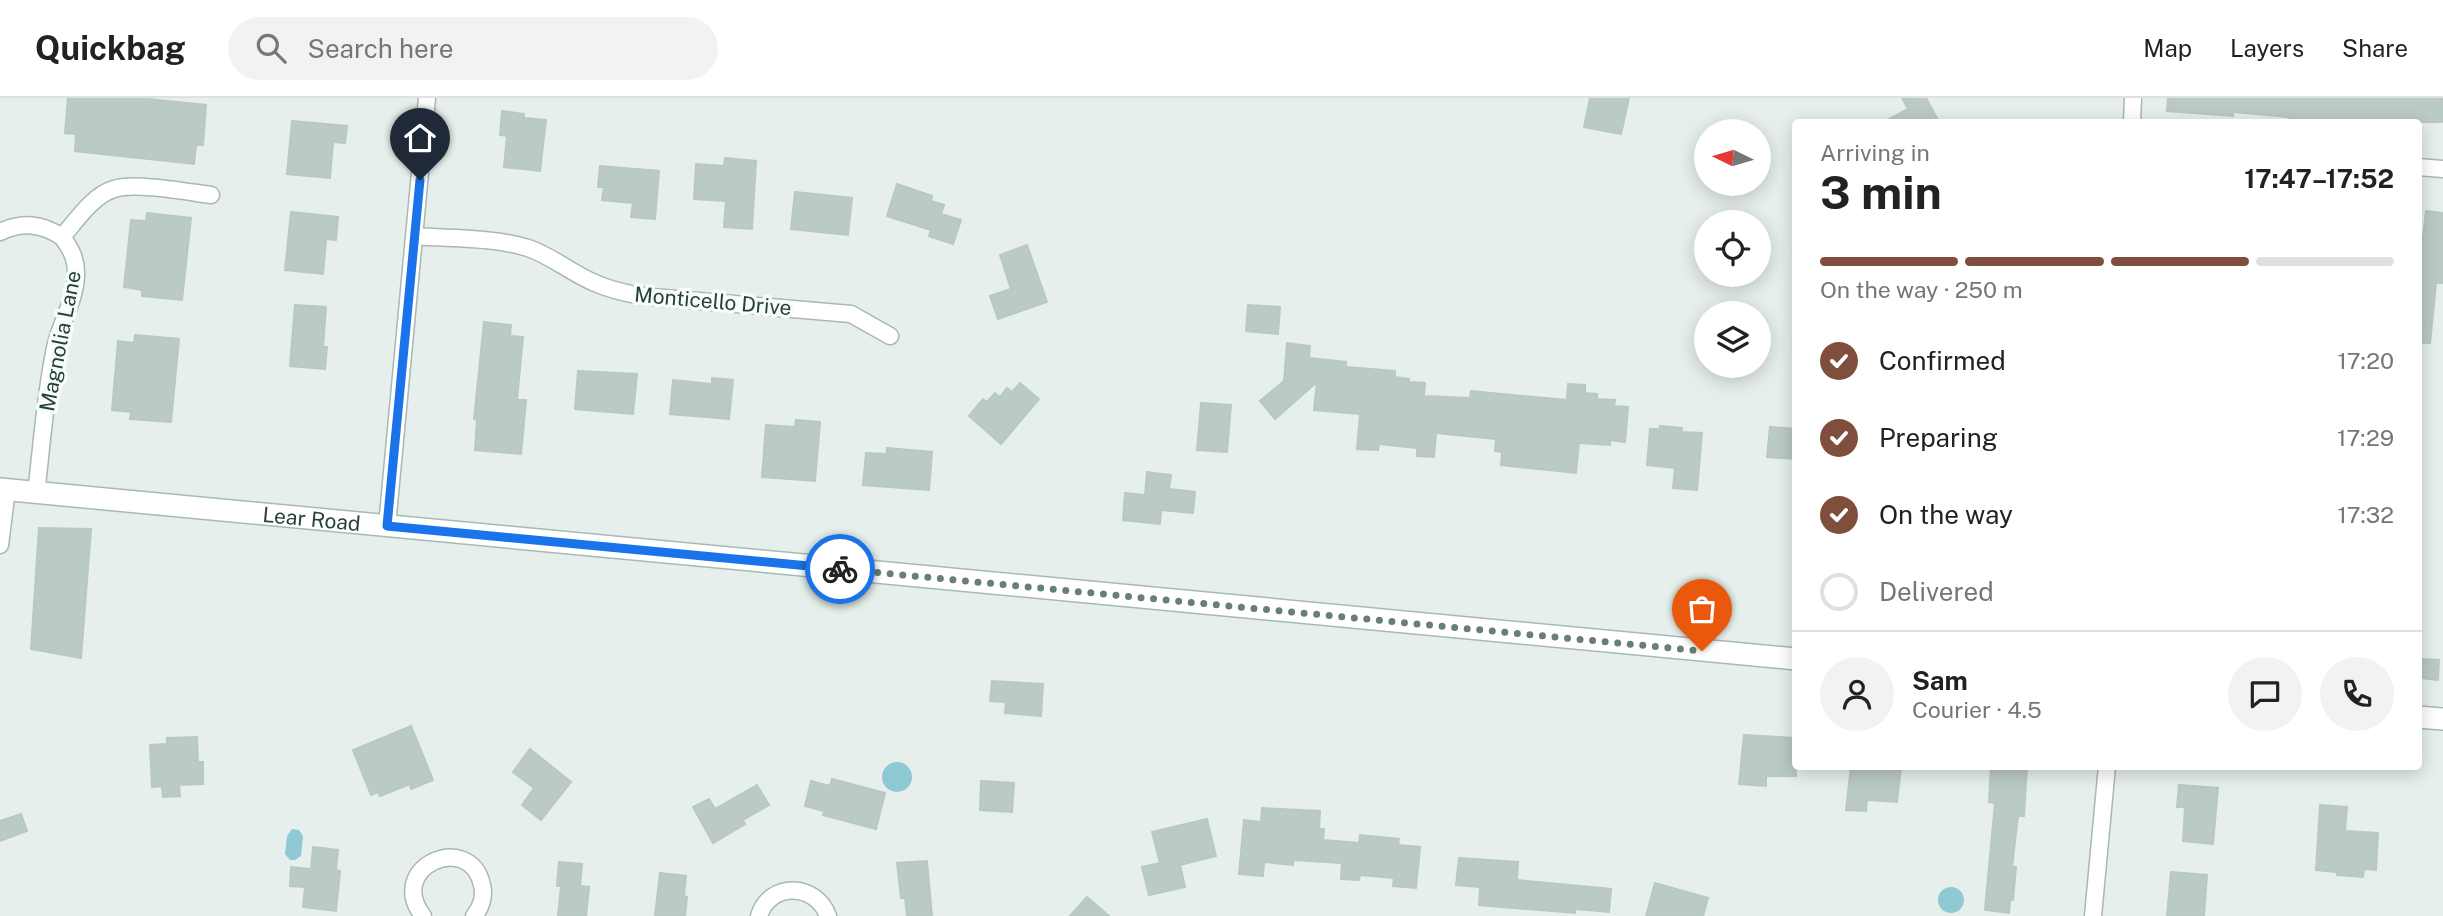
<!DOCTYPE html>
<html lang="en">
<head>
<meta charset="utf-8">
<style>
	body { margin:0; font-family:"Public Sans",sans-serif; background:#f2f2f2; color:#222; height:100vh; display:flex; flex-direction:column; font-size:26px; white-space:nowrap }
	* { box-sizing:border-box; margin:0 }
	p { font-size:23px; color:#767676 }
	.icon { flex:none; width:38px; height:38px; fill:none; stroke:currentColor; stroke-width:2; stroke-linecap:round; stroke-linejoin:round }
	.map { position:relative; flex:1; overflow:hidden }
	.drawer { position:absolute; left:1792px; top:21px; width:630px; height:651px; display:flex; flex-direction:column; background:#fff; border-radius:7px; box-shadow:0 4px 18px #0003 }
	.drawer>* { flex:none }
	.needle { width:46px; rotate:275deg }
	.tools { position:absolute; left:1694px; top:21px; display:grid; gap:14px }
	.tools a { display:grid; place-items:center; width:77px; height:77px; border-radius:50%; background:#fff; box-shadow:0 4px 18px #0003; font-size:35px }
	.pin { position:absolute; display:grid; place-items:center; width:60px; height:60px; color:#fff; margin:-72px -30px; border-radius:50% 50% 50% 0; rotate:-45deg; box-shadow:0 0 7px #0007 }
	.pin .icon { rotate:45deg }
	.courier { position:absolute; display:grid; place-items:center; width:70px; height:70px; margin:-35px; border:5px solid #1a73e8; border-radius:50%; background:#fff; color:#222; box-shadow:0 2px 9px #0007 }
	.summary em { font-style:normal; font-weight:700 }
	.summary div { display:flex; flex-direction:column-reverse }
	.summary { display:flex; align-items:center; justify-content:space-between; height:119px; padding:0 28px }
	h1 { font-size:46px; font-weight:700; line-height:52px }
	.bar { display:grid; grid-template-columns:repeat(4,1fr); gap:10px 7px; align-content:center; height:84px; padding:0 28px }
	.bar i { height:9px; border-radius:5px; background:#e0e0e0 }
	.bar .active { background:#804e3d }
	.bar p { grid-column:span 4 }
	.line { display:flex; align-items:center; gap:18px; padding:0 28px; border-top:2px solid #e0e0e0 }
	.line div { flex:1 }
	.round { display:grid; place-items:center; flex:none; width:74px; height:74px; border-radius:37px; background:#f2f2f2 }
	ol { padding:0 28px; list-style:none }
	li { display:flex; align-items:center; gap:21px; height:77px }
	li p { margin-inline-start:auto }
	li .icon { padding:7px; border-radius:50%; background:#804e3d; color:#fff; stroke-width:4 }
	li:last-child { color:#767676 }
	li i { width:38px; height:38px; border:4px solid #e0e0e0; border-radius:50% }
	header { display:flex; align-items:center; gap:42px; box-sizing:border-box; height:98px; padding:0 35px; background:#fff; border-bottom:2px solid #e0e0e0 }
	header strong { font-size:33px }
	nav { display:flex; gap:38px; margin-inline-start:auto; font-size:24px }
	.search { width:490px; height:63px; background:#f2f2f2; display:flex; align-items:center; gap:18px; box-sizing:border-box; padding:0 24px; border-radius:38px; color:#767676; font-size:26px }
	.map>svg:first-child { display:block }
	.water { fill:#8ec9d4 }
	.building { fill:#bbcac4; stroke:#b8c9c2; stroke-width:2 }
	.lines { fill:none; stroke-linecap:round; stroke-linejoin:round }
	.street-casing { stroke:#a8b8b2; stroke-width:19 }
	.secondary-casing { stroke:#a4bbb3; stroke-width:24 }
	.street { stroke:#fff; stroke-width:16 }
	.secondary { stroke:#fff; stroke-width:21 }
	.done { stroke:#687f78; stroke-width:7; stroke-dasharray:0 12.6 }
	.route { stroke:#1a73e8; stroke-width:9 }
	.labels { text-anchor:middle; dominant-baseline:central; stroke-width:7; stroke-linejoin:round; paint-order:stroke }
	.street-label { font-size:21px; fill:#24423a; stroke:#f7fbf9 }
</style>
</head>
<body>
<header>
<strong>Quickbag</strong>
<div class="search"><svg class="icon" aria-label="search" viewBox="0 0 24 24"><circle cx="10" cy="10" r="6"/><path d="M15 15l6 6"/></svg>Search here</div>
<nav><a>Map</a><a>Layers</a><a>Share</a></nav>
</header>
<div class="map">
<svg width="2443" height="818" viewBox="0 0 2443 818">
	<rect width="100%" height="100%" fill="#e6efeb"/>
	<path class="water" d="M882 679a15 15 0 1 1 30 0a15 15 0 1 1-30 0Z
		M292 731 299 732 303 738 301 758 295 762H290L285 756 287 738Z
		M1938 802a13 13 0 1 1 26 0a13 13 0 1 1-26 0Z"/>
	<path class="building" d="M68 0H138L206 7 203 47H196L194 66 75 53 76 36 65 35Z
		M1590 0H1629L1621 36 1584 29Z
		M1902 0H1926L1939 24H1884L1908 11Z
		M2168 0H2443V24H2289V19L2233 14V18L2167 13Z
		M502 13 524 16V20L546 22 540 73 504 69 507 38 500 37Z
		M292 23 347 28 345 45 333 44 330 80 287 76Z
		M725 60 756 63 752 131 724 129 726 103 694 101 696 66 724 68Z
		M600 68 659 73 655 121 631 119 633 105 602 102 604 89H598Z
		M897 86 932 98 931 103 944 107 941 116 961 122 953 146 929 138 931 132 887 118Z
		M795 94 852 100 848 137 791 131Z
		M2426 113 2443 115V185H2436L2430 245H2418V181Z
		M291 114 338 119 336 142 326 141 323 176 285 172Z
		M147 115 191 120 182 202 142 198V192L124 189 131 122 146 123Z
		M1027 147 1047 204 998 221 990 198 1011 191 1000 157Z
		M295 207 326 209 323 249H327L325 271 290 268Z
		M1248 207 1280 209 1278 236 1246 233Z
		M484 224 511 227 510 238 523 239 517 302H526L521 356 475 352 477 322 474 321Z
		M135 237 179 241 171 324 130 321 131 314 112 312 118 243 134 245Z
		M1287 245 1310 248 1309 260 1346 264V269L1395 273V279L1409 281V284L1425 285 1424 298 1470 300 1471 293 1567 302 1568 286 1585 287V295L1597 296V301L1615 302 1614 308 1628 309 1625 344 1610 342V347L1579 345 1576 375 1501 367 1502 354 1495 353 1496 341 1436 335 1434 359 1417 358V350L1379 346 1378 352 1357 351 1360 316 1314 312 1317 284 1275 321 1260 303 1284 283Z
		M578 273 637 276 633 316 575 311Z
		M712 280 733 282 729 321 670 316 673 282 712 286Z
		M1020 285 1039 301 1001 346 969 318 983 301 987 304 995 295 1000 299 1007 290 1012 294Z
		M1201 305 1231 307 1227 354 1197 352Z
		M796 322 820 324 815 383 762 379 766 327 795 329Z
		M1660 328 1682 330 1681 334 1702 335 1697 392 1673 390 1675 370 1647 367 1650 331H1660Z
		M1770 329 1796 331V361L1767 359Z
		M887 350 932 354 929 392 863 387 866 355 887 356Z
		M1147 374 1171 377 1169 391 1195 394 1193 415 1161 412 1160 426 1123 422 1125 395 1145 397Z
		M39 430 91 431 81 560 31 551Z
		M2423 561 2439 562 2438 582 2422 580Z
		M992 583 1043 586 1041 618 1005 615 1006 604 990 603Z
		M411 628 433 682 411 691 410 686 380 698 378 694 371 697 353 652Z
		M1744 637 1796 640V678H1766V688L1739 686Z
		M197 639 198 664H203V686L179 687 180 698 163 699 162 688 152 689 150 647 167 646V640Z
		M530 651 571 684 541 722 522 707 534 690 513 674Z
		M1851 668H1901L1897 704 1867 702 1866 713 1846 712Z
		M1991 668H2027L2024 718H2018L2012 769H2016L2013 802H2010L2009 815 1985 812 1995 705 1989 704Z
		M832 681 885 695 876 731 823 717 824 713 805 708 811 683 830 688Z
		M981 683 1014 685 1012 714 980 712Z
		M757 687 769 707 743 722 745 726 713 745 693 709 709 701 715 711Z
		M2179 687 2218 690 2213 746 2183 743 2185 709H2177Z
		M2320 707 2347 709 2345 733 2378 735 2376 772 2364 771 2363 779 2337 777V774L2316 772Z
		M1262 710 1320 713 1319 731H1324L1323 742 1359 745 1360 737 1399 741 1398 747 1420 749 1416 790 1393 788 1394 780 1360 777 1359 782 1341 781 1342 765 1293 762V767L1264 764 1263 778 1239 776 1244 722 1261 724Z
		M21 716 27 733 0 743V723Z
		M1207 721 1216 758 1180 767 1185 789 1149 797 1142 769 1160 765 1152 734Z
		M313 749 338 752 336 772 340 773 336 813 303 809 305 789 290 788 291 769 311 771Z
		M1459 760 1518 764 1517 782 1611 791 1609 814 1575 811V815L1479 807 1480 789 1456 787Z
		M927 763 932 818H907L905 800H901L897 765Z
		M559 764 582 766 580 788 589 789 586 818H558L561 788H557Z
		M2171 774 2207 777 2204 818H2167Z
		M660 775 686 778 684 798 687 799 685 818H655Z
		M1655 785 1708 800 1703 818H1646Z
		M1087 799 1109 818H1070Z"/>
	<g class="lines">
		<defs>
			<path id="street" d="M2132 24 2133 0
				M2418 69 2443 71
				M0 134C22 124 41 125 62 139
				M415 138C451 141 493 139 528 150 552 158 571 175 595 185 610 192 625 195 641 198L851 216 890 238
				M36 395C42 347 45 297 55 250 60 226 75 203 76 178 77 162 71 151 62 139 76 123 93 97 114 91 134 84 188 94 211 97
				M387 428 427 0
				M0 447 7 391
				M423 818C385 769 470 732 482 787 485 798 481 810 474 818
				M759 818C770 783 816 785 828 818
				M2093 818 2107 668"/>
			<g id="secondary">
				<path id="s1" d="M0 391 1796 561"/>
				<path d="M2418 619 2443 621"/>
			</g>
		</defs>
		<use href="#street" class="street-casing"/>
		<use href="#secondary" class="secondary-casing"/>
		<use href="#street" class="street"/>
		<use href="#secondary" class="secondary"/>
	</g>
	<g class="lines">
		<path class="done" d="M840 471 1702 553"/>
		<path class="route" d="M420 82 387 428 840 471"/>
	</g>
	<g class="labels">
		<g class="street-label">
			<text transform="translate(713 203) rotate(5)">Monticello Drive</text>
			<text transform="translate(60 243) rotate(-79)">Magnolia Lane</text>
			<text stroke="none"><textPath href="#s1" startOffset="313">Lear Road</textPath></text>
		</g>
	</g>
</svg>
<div class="tools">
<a><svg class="needle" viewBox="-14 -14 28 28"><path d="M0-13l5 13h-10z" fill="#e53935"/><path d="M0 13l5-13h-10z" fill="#767676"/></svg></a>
<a><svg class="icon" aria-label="locate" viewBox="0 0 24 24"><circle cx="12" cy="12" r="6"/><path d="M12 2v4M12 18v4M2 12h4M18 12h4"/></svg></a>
<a><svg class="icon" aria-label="layers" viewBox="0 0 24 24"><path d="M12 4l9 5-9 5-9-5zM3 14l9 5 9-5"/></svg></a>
</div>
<div class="pin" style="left:1702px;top:553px;background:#ea580c"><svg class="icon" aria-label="bag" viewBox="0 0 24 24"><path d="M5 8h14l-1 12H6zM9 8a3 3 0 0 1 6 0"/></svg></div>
<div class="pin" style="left:420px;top:82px;background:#1f2937"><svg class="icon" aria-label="home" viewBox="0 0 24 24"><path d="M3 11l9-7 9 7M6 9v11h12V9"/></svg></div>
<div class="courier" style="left:840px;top:471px"><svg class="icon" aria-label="bike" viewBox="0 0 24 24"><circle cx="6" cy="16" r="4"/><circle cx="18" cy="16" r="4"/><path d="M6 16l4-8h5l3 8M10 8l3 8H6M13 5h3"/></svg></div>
<section class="drawer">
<div class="summary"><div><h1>3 min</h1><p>Arriving in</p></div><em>17:47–17:52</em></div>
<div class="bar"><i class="active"></i><i class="active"></i><i class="active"></i><i></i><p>On the way · 250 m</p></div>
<ol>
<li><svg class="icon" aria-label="check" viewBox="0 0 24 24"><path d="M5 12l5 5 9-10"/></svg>Confirmed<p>17:20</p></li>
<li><svg class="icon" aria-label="check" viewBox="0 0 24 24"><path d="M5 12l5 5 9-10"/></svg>Preparing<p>17:29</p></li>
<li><svg class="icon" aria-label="check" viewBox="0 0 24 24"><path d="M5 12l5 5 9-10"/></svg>On the way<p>17:32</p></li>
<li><i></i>Delivered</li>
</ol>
<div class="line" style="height:126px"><a class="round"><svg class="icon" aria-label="person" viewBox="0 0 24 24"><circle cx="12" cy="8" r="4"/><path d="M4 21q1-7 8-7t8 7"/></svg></a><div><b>Sam</b><p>Courier · 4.5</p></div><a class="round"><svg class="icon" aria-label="chat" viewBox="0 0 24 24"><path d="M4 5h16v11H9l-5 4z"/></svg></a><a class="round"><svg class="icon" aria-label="phone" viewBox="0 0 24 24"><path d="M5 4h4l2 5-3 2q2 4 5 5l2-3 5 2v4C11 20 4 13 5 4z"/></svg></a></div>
</section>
</div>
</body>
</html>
